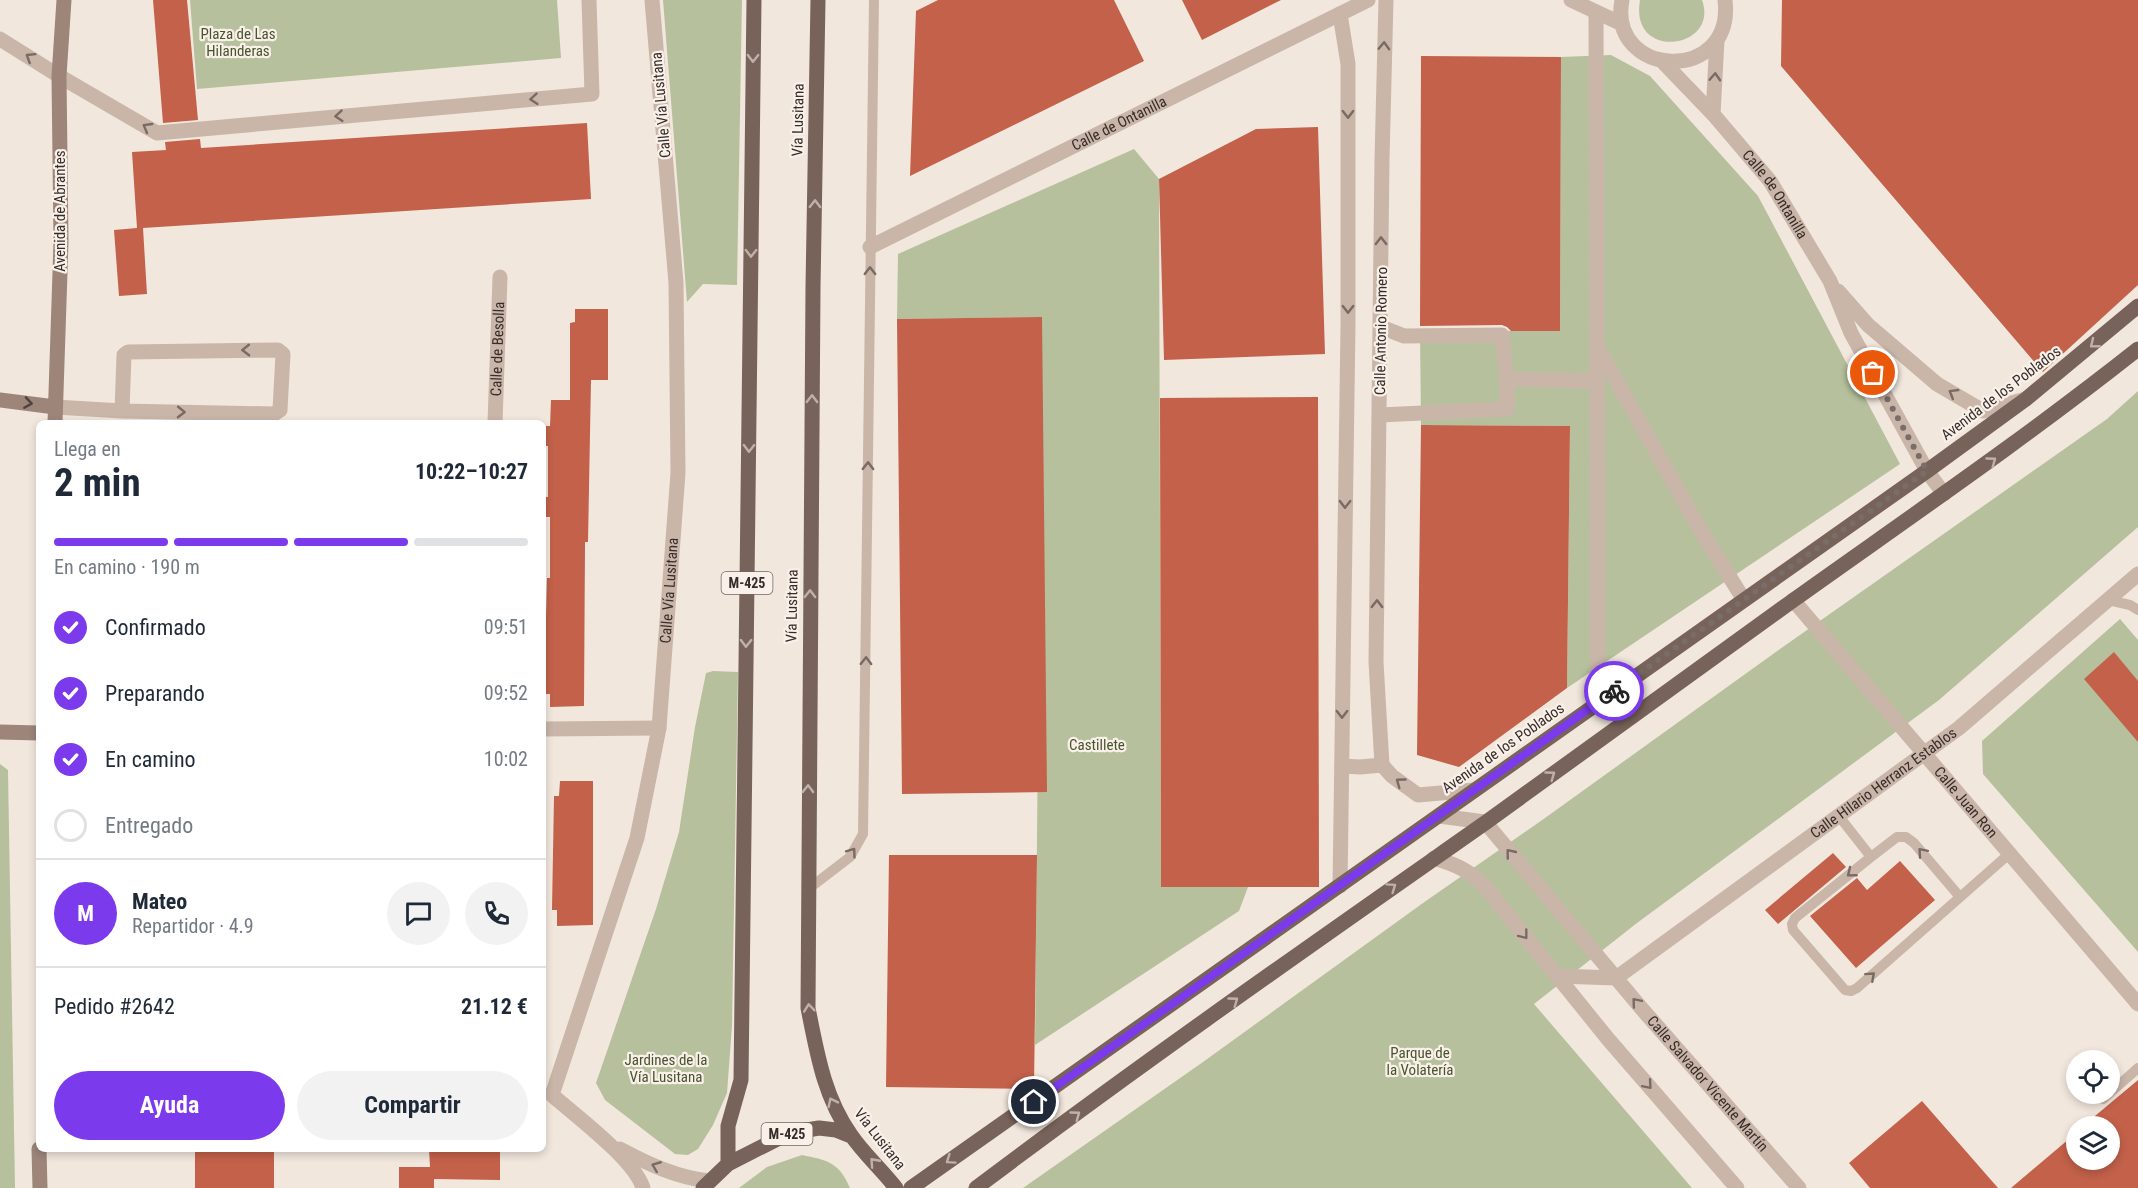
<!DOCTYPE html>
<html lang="es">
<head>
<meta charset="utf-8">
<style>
	body { margin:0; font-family:"Roboto Condensed",sans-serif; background:#f2f2f3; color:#1f2937; height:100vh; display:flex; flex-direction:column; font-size:22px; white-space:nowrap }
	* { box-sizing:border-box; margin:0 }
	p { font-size:20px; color:#747a83 }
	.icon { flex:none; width:33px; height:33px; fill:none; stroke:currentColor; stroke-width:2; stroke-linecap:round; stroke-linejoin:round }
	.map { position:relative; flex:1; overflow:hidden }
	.sheet { position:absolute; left:36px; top:420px; width:510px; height:732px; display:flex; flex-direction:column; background:#fff; border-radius:9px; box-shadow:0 3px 9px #0003 }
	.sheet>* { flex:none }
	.fabs { position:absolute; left:2066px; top:1050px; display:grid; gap:12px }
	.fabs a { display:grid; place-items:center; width:54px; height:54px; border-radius:50%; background:#fff; box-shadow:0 3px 9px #0003; font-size:30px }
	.pin { position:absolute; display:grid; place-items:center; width:51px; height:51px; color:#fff; margin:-26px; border:3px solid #fff; border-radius:50%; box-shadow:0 2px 6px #0007 }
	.courier { position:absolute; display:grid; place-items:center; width:60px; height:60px; margin:-30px; border:4px solid #7c3aed; border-radius:50%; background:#fff; color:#222; box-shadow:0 2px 8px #0007 }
	.head em { font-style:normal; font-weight:700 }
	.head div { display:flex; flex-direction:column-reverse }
	.head { display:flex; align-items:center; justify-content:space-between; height:102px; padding:0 18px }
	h1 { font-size:39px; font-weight:700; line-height:45px }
	.bar { display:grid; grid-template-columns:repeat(4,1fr); gap:9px 6px; align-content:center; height:72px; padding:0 18px }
	.bar i { height:8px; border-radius:4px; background:#e0e1e3 }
	.bar .current { background:#7c3aed }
	.bar p { grid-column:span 4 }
	.line { display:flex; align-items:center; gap:15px; padding:0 18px; border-top:2px solid #e0e1e3 }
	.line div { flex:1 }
	.round { display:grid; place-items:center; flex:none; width:63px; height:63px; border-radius:32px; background:#f2f2f3 }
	ol { padding:0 18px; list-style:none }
	li { display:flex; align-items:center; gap:18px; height:66px }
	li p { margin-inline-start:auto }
	li .icon { padding:6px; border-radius:50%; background:#7c3aed; color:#fff; stroke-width:4 }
	li:last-child { color:#747a83 }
	li i { width:33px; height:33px; border:3px solid #e0e1e3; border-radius:50% }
	.button { display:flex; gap:12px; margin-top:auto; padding:12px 18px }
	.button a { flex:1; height:69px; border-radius:36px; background:#7c3aed; color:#fff; font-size:24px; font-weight:700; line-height:69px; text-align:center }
	.button a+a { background:#f2f2f3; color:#1f2937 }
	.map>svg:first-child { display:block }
	.green { fill:#b6c09d }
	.building { fill:#c3614a }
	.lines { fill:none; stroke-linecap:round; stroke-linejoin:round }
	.lane { stroke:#c9b6a9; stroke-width:10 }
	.street { stroke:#c9b6a9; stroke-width:15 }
	.secondary { stroke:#9d857a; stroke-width:15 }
	.primary { stroke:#78635a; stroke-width:15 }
	.oneway { stroke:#796a63 }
	.oneway2 { stroke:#bfb1a9 }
	.oneway3 { stroke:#50423d }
	.done { stroke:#786d68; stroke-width:6; stroke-dasharray:0 10.8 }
	.route { stroke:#7c3aed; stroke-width:8 }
	.labels { text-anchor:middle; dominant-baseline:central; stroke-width:4.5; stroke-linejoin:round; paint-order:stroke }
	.shield { fill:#f9f1e9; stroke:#716763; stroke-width:1.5 }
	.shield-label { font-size:14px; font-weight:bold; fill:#372c29 }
	.park-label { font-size:15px; fill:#48542d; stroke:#f9f1e9 }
	.street-label { font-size:15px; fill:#372c29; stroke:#f9f1e9 }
</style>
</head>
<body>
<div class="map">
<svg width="2138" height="1188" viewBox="0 0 2138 1188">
	<rect width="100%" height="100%" fill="#f2e7dd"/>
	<path class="green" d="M190 0H557L561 58 197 89Z
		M663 0H742L737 285 703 284 687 302Z
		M1640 0H1702C1720 49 1629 62 1640 0Z
		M1611 55 1650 76 1758 196 1900 464 1567 688 1570 426 1421 425 1420 331H1560L1561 57Z
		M1134 149 1159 179 1161 887H1248L1239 911 1035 1045 1042 317 897 319 898 254Z
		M2138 391V527L1939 700 1637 923 1534 1004 1692 1188H1023L1203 1062 1423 903 1545 818 1780 649 2107 419Z
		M2120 619 2138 640V952L1983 774 1982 741Z
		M713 671 738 672 732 1026 727 1093 713 1125 698 1149 688 1155 675 1154 605 1100 596 1083 656 909 679 832 695 727 706 673Z
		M0 764 8 770 15 1188H0Z
		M802 1155C827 1160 839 1162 850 1188H739L767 1167Z"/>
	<path class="building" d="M153 0H187L198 120 163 123Z
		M938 0H1114L1144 61 910 176 916 11Z
		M1182 0H1281L1202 40Z
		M1782 0H2138V285L2043 372 1781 66Z
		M1421 56 1561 57 1560 331H1511L1507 327 1502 325 1420 326Z
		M587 123 591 199 143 228 147 294 119 296 114 230 137 228 132 152 166 150 165 142 200 139 201 148Z
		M1318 127 1325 354 1164 360 1159 179 1256 129Z
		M575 309H608V380H591L588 542H585L584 706 550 707V694H544L547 578H550V517H545V497H548V446H545L546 426H550L551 400H570V323L575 322Z
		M1042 317 1047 792 902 794 897 319Z
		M1318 397 1319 887H1161L1160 398Z
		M1421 425 1570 426 1567 688 1459 767 1417 755Z
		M2114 652 2138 681V742L2084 679Z
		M560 781H593V925L557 926V910H552L554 796H559Z
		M1833 853 1846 867 1778 924 1765 910Z
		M889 855H1037L1034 1089 886 1087Z
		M1900 861 1935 900 1856 968 1810 916 1857 878 1867 890Z
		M2138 1080V1188H2011L2076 1133V1160H2109V1126H2083Z
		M1922 1101 1998 1188H1870L1849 1163Z
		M195 1149H274V1188H195Z
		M429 1149H500V1180L434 1179V1188H399V1167H430Z"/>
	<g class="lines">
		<path class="lane" d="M2108 600 2130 605 2138 610
			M1838 815 1871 857 1795 918 1792 924 1793 930 1845 990 1851 991 1857 988 2009 854
			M1871 857 1897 837H1906L1914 843 1960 897
			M807 890 850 857 863 834 874 0
			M2103 1099 2138 1068"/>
		<g class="street">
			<path d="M1386 0 1382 159 1376 662 1382 765 1392 776 1418 795 1475 790"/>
			<path d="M1571 0 1622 24"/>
			<path d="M1622 0C1607 78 1735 85 1725 0"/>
			<path d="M1596 13 1598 702"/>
			<path d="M0 39 59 76 157 133 592 94 589 0"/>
			<path id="s1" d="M1663 62 1713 114 1770 181 1830 281 1851 333 1927 471 1944 494"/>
			<path d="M1713 114 1717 40"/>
			<path id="s2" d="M870 247 1368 0"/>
			<path d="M1838 291 1868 325 1937 384 1983 411 2026 399"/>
			<path d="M1598 348 1698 526 1744 600"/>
			<path d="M1507 379 1597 381"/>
			<path d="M55 407 122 411 274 414 280 410 283 354 278 350 128 352 124 355 122 411"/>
			<path d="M1380 415 1507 409V379L1502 335 1404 336 1381 327"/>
			<path id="s3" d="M495 423 500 277"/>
			<path id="s4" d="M1793 600 2138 1004"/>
			<path d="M543 729 659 728"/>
			<path d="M1342 766 1360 767 1382 765"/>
			<path id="s5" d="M1439 816 1485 822 1642 1009 1799 1188"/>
			<path d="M1434 858C1457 865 1469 870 1486 888L1608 1039 1737 1188"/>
			<path d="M1340 886 1348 325V64L1340 14"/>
			<path id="s6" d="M1557 976 1616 978 1959 728 2138 574"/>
			<path d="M620 1149C648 1164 678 1178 710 1181"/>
			<path id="s7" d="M643 1188C635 1160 576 1116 552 1095L637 838 659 728 678 473 676 283 652 0"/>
		</g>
		<path class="secondary" d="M0 400 55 407
			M55 423 61 242 59 76 64 0
			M0 732 39 733
			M39 1149 40 1188"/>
		<path class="primary" d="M818 0 813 287 808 1008C817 1053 824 1097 851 1135 864 1154 882 1170 896 1188
			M728 1164V1126L741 1080 754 0
			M703 1188 728 1164 789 1133 819 1128 836 1130 851 1136
			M911 1188 1927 471 2026 399 2138 306
			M976 1188C1143 1062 1314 943 1485 823 1589 749 1691 673 1795 599 1910 517 2027 437 2138 349"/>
	</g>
	<defs><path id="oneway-chevron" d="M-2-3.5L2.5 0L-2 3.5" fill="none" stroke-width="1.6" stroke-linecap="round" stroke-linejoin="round" transform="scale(1.5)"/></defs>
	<g class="oneway">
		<use href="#oneway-chevron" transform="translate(1384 46) rotate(-88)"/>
		<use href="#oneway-chevron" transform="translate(30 57) rotate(-148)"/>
		<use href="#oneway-chevron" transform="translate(1715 77) rotate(-87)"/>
		<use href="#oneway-chevron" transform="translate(534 99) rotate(175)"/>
		<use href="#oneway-chevron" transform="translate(1348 114) rotate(89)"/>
		<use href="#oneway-chevron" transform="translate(339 116) rotate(175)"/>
		<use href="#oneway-chevron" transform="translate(147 127) rotate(-150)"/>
		<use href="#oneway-chevron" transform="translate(1381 241) rotate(-90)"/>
		<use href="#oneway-chevron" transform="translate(870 271) rotate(-90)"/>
		<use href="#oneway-chevron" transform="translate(1348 309) rotate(90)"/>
		<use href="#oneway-chevron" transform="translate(246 350) rotate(179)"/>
		<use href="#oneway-chevron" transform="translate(1953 393) rotate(-149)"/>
		<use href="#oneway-chevron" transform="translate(181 412) rotate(1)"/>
		<use href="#oneway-chevron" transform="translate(868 466) rotate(-89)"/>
		<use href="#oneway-chevron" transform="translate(1345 504) rotate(91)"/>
		<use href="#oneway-chevron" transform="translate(1377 604) rotate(-89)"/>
		<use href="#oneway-chevron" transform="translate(866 661) rotate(-89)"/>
		<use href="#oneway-chevron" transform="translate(1342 714) rotate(90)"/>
		<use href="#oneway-chevron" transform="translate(1400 782) rotate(-144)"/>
		<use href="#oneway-chevron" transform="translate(852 852) rotate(-54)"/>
		<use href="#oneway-chevron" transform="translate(1922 852) rotate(-131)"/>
		<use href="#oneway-chevron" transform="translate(1510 853) rotate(-129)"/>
		<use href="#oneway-chevron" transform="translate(1851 873) rotate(141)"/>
		<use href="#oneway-chevron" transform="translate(1524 935) rotate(52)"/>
		<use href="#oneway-chevron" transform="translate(1871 976) rotate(-42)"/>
		<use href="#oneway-chevron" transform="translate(1636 1002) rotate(-130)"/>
		<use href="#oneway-chevron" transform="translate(1648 1085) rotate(49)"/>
		<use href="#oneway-chevron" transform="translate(656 1166) rotate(-158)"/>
	</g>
	<g class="oneway2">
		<use href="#oneway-chevron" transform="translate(753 58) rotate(91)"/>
		<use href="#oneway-chevron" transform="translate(815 204) rotate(-89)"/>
		<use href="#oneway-chevron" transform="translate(751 253) rotate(91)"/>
		<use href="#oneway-chevron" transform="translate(2094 344) rotate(141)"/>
		<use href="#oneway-chevron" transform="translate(812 399) rotate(-89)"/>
		<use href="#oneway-chevron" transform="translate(749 448) rotate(91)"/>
		<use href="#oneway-chevron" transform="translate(1992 461) rotate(-36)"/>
		<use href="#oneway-chevron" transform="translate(810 594) rotate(-89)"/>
		<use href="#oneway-chevron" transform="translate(746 643) rotate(91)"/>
		<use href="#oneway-chevron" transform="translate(1551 775) rotate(-36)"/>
		<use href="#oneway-chevron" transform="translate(808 789) rotate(-89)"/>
		<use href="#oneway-chevron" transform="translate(1392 887) rotate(-35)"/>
		<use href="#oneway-chevron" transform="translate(1234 1001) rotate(-36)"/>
		<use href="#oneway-chevron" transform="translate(809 1008) rotate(-96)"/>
		<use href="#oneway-chevron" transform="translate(832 1102) rotate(-116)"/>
		<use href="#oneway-chevron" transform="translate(1076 1115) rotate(-36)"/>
		<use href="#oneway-chevron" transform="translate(950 1160) rotate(145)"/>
		<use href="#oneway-chevron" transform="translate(874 1162) rotate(-132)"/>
	</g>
	<use class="oneway3" href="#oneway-chevron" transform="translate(28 403) rotate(9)"/>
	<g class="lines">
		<path class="done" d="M1614 691 1927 471 1873 373"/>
		<path class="route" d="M1034 1102 1614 691"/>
	</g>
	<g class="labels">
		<g class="shield">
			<rect x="721.5" y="572" width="51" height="22" rx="4.5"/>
			<rect x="761.5" y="1123" width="51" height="22" rx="4.5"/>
		</g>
		<g class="shield-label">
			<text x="747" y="583">M-425</text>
			<text x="787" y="1134">M-425</text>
		</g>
		<g class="park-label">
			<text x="238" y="34">Plaza de Las<tspan x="238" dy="17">Hilanderas</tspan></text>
			<text x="1097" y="745">Castillete</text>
			<text x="1420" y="1053">Parque de<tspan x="1420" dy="17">la Volatería</tspan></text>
			<text x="666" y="1060">Jardines de la<tspan x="666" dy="17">Vía Lusitana</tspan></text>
		</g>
		<g class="street-label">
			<text transform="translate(661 105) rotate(-95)">Calle Vía Lusitana</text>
			<text transform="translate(798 120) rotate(-89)">Vía Lusitana</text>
			<text stroke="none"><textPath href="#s2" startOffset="278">Calle de Ontanilla</textPath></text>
			<text stroke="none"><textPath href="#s1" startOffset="174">Calle de Ontanilla</textPath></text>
			<text transform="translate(60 211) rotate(-90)">Avenida de Abrantes</text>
			<text transform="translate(1381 331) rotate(-89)">Calle Antonio Romero</text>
			<text stroke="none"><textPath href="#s3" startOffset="74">Calle de Besolla</textPath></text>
			<text transform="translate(2001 393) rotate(-37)">Avenida de los Poblados</text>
			<text stroke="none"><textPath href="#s7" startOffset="652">Calle Vía Lusitana</textPath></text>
			<text transform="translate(792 606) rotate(-89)">Vía Lusitana</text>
			<text transform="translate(1503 748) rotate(-35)">Avenida de los Poblados</text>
			<text stroke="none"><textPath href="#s6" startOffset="390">Calle Hilario Herranz Establos</textPath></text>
			<text stroke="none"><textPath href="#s4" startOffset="266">Calle Juan Ron</textPath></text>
			<text stroke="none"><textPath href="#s5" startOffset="390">Calle Salvador Vicente Martín</textPath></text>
			<text transform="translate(880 1139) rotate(52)">Vía Lusitana</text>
		</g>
	</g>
</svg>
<div class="fabs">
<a><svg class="icon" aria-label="locate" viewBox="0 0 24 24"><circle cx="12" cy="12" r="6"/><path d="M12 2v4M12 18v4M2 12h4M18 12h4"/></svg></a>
<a><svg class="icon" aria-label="layers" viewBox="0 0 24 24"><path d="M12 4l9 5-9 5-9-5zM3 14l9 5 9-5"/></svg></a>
</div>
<div class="pin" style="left:1873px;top:373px;background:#ea580c"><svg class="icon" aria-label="bag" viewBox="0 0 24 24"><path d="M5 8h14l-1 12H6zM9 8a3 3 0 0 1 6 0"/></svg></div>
<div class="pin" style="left:1034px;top:1102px;background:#1f2937"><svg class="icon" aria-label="home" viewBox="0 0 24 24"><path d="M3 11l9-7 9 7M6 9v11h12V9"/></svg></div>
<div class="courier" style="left:1614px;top:691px"><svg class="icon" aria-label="bike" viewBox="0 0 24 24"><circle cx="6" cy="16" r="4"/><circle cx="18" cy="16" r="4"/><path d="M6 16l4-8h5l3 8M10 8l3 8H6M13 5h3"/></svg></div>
<section class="sheet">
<div class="head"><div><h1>2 min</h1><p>Llega en</p></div><em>10:22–10:27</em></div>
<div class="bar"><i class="current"></i><i class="current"></i><i class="current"></i><i></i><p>En camino · 190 m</p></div>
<ol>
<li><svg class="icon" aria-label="check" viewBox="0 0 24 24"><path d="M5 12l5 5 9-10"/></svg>Confirmado<p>09:51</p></li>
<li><svg class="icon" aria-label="check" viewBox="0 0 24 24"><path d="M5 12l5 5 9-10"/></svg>Preparando<p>09:52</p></li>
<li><svg class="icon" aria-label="check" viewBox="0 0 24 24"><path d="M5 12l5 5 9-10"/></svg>En camino<p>10:02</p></li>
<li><i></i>Entregado</li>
</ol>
<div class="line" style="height:108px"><b class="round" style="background:#7c3aed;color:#fff">M</b><div><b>Mateo</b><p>Repartidor · 4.9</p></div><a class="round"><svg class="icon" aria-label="chat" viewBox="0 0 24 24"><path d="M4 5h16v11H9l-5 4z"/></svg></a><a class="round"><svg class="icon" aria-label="phone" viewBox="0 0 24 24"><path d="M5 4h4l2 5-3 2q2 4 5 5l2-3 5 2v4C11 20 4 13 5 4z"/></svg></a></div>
<div class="line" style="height:78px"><div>Pedido #2642</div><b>21.12 €</b></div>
<div class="button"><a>Ayuda</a><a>Compartir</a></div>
</section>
</div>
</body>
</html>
